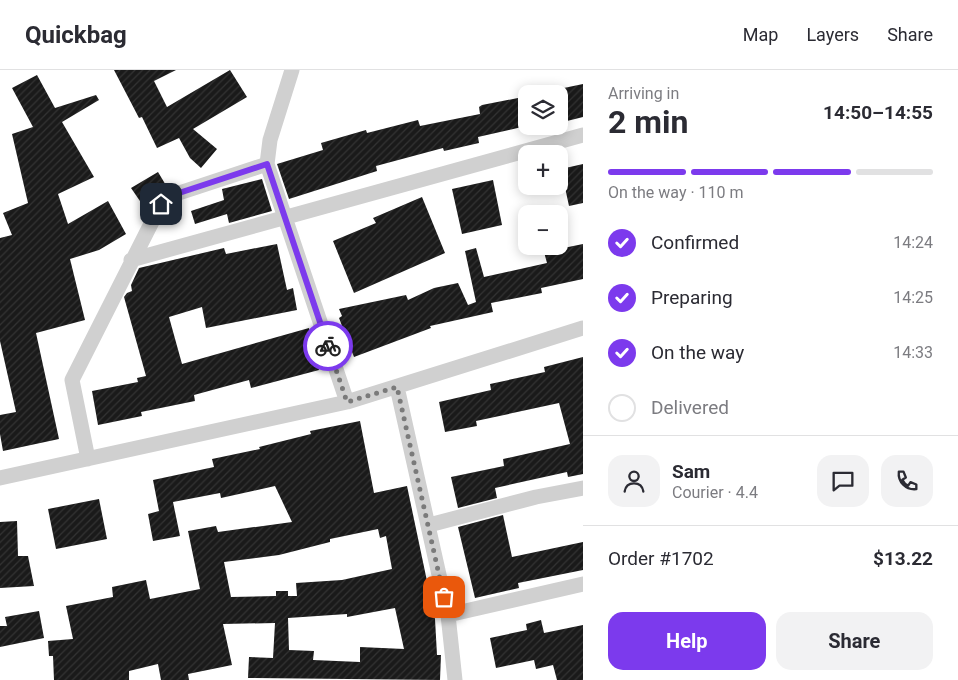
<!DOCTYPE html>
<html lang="en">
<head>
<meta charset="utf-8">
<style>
	body { margin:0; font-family:Roboto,sans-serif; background:#f2f2f3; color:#2b2b33; height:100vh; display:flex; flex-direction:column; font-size:19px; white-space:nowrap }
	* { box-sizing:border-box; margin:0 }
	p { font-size:16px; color:#7c7c81 }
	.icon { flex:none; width:28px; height:28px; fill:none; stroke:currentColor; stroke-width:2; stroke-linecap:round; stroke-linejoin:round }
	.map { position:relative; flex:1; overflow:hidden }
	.drawer { display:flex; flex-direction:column; background:#fff; width:375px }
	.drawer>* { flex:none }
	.tools { position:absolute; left:518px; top:15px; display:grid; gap:10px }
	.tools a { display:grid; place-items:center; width:50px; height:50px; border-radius:10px; background:#fff; box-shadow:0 2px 12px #0003; font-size:25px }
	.pin { position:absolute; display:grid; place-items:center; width:42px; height:42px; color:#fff; margin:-21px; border-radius:10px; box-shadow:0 2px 8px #0006 }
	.courier { position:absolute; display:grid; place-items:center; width:50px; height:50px; margin:-25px; border:4px solid #7c3aed; border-radius:50%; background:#fff; color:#222; box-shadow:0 1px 6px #0007 }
	.headline em { font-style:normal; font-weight:700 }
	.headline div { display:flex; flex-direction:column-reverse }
	.headline { display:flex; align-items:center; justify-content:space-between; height:85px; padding:0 25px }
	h1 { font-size:32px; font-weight:700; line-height:38px }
	.bar { display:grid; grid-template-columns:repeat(4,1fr); gap:8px 5px; align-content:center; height:60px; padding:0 25px }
	.bar i { height:6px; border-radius:4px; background:#e1e1e2 }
	.bar .selected { background:#7c3aed }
	.bar p { grid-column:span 4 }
	.line { display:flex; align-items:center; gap:12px; padding:0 25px; border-top:1px solid #e1e1e2 }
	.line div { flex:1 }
	.round { display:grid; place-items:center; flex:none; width:52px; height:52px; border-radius:15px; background:#f2f2f3 }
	ol { padding:0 25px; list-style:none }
	li { display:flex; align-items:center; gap:15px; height:55px }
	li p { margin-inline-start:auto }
	li .icon { padding:5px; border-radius:50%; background:#7c3aed; color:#fff; stroke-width:4 }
	li:last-child { color:#7c7c81 }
	li i { width:28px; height:28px; border:2px solid #e1e1e2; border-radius:50% }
	.button { display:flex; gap:10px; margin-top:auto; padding:10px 25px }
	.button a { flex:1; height:58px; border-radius:15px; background:#7c3aed; color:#fff; font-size:20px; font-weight:700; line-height:58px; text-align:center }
	.button a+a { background:#f2f2f3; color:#2b2b33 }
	header { display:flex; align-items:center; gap:30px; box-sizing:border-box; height:70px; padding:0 25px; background:#fff; border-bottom:1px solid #e1e1e2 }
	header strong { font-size:24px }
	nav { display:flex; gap:28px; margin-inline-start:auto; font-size:18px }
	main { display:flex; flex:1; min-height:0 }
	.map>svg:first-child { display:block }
	.building { fill:url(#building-hatch); fill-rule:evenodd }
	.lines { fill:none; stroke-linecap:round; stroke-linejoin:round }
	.street { stroke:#d0d0d0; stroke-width:15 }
	.done { stroke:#7a7a7a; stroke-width:5; stroke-dasharray:0 9 }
	.route { stroke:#7c3aed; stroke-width:6 }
</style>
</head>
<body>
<header>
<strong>Quickbag</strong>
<nav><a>Map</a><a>Layers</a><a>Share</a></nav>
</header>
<main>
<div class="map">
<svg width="583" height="610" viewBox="0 0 583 610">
	<defs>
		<pattern id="building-hatch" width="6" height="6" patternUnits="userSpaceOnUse" patternTransform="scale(1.25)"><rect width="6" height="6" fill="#1a1a1a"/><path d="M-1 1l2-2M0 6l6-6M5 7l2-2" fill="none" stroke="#333"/></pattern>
	</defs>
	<rect width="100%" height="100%" fill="#fff"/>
	<path class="building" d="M114 0H176L154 11 167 37 230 0 247 27 193 59 217 79 201 98 190 88 179 68 157 78 142 47 139 48Z
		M37 5 55 38 96 25 99 30 62 52 94 107 58 124 68 154 108 131 126 164 99 180 70 189 85 250 36 263 59 369 3 381 0 364V345L16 342 0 271V168L12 165 3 143 28 133 12 64 33 57 12 18Z
		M583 14V47L559 53V19Z
		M523 27 526 56 478 67 479 73 444 81 443 78 376 96 377 101 289 129 277 94 323 80 321 73 366 60 367 63 418 50 420 56 480 44 479 37 482 35Z
		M583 94V133L569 136 561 99Z
		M158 102 167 117 142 134 131 118Z
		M262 109 272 141 229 153 227 144 195 154 191 141 224 130 222 119Z
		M493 110 502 155 462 164 452 119Z
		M422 127 445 183 354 223 333 171 376 153 373 148Z
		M277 174 287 220 293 218 297 240 206 258 202 237 169 247 182 294 309 258 319 300 251 318 249 310 194 325 195 331 141 342 142 346 98 355 92 321 138 312 137 308 146 306 124 227 127 223 132 221 131 215 139 198 224 178 226 184Z
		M583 174V209L541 218 542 223 491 233 493 242 430 256 431 258 354 287 339 248 342 246 339 239 406 225 408 230 434 218 458 213 468 235 476 232 465 181 476 178 484 207 547 193 544 182Z
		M583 287V404L568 407 567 402 495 418 497 428 458 438 451 407 504 396 503 389 570 374 559 333 476 351 477 356 445 362 439 332 491 320 490 314 545 302 544 297Z
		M360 351 374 423 407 416 435 549 437 585H441L440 610 248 608 249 587 273 588 275 553 223 554 232 595 188 604 189 610H161L158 594 129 601V610H54L53 586H49L48 571 73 569 66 536 113 527 112 517 146 510 150 529 200 519 188 461 216 456 218 462 292 452 275 416 221 428 220 423 173 432 180 466 153 471 148 444 159 441 153 410 214 397 212 389 260 379 259 377 311 364 310 361ZM378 459 380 468 386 466 392 499 342 510 296 513 297 526H288V521H276V526L231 527 224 492 279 485 330 472V469ZM395 538 404 579 360 577V592L313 590 314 581 289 580 288 548 347 544V547Z
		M99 429 107 469 56 479 48 439Z
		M503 445 512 487 583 472V500L518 513 519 518 475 528 458 457Z
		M17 451 18 486H28L34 516 0 518V452Z
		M39 541 44 568 0 577V556H7L5 547Z
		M541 550 544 563 583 555V610H557L553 595 536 599 534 590 496 598 490 568 527 560 526 554Z"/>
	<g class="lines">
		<path class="street" d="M292 0 270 70 267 94 347 332
			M131 190 583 65
			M397 317 448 545 455 610
			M88 389 72 310 161 134 164 129 176 124 267 94
			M0 408 347 332 583 258
			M429 455 536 427 583 418
			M448 545 583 514"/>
	</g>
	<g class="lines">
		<path class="done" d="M328 276 347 332 397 317 444 527"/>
		<path class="route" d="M161 134 164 129 176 124 267 94 328 276"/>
	</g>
</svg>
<div class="tools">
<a><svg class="icon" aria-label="layers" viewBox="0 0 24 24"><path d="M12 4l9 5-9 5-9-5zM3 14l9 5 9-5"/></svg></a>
<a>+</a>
<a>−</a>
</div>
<div class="pin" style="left:444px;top:527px;background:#ea580c"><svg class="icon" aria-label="bag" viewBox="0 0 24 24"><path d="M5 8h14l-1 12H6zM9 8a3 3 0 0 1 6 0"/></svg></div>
<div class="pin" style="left:161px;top:134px;background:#1f2937"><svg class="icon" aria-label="home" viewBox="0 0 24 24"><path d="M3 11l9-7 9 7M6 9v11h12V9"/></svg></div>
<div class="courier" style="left:328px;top:276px"><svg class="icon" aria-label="bike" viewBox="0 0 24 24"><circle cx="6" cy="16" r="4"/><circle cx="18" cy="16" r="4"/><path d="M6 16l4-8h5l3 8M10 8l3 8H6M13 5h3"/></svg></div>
</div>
<section class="drawer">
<div class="headline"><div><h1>2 min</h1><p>Arriving in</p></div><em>14:50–14:55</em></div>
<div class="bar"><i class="selected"></i><i class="selected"></i><i class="selected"></i><i></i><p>On the way · 110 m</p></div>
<ol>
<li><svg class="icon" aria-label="check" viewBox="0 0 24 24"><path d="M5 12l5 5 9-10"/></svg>Confirmed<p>14:24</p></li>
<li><svg class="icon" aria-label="check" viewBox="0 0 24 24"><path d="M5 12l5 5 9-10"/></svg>Preparing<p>14:25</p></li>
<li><svg class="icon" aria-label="check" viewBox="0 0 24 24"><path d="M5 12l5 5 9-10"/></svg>On the way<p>14:33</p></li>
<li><i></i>Delivered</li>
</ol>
<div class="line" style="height:90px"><a class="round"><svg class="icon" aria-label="person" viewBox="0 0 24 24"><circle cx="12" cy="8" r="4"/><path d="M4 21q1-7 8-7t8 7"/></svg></a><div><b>Sam</b><p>Courier · 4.4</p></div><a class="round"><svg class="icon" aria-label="chat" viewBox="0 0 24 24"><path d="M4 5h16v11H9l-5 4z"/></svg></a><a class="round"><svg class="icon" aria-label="phone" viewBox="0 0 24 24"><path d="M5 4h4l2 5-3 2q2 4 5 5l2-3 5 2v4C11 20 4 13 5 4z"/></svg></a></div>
<div class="line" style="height:65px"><div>Order #1702</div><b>$13.22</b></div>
<div class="button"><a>Help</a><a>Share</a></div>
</section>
</main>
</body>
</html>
